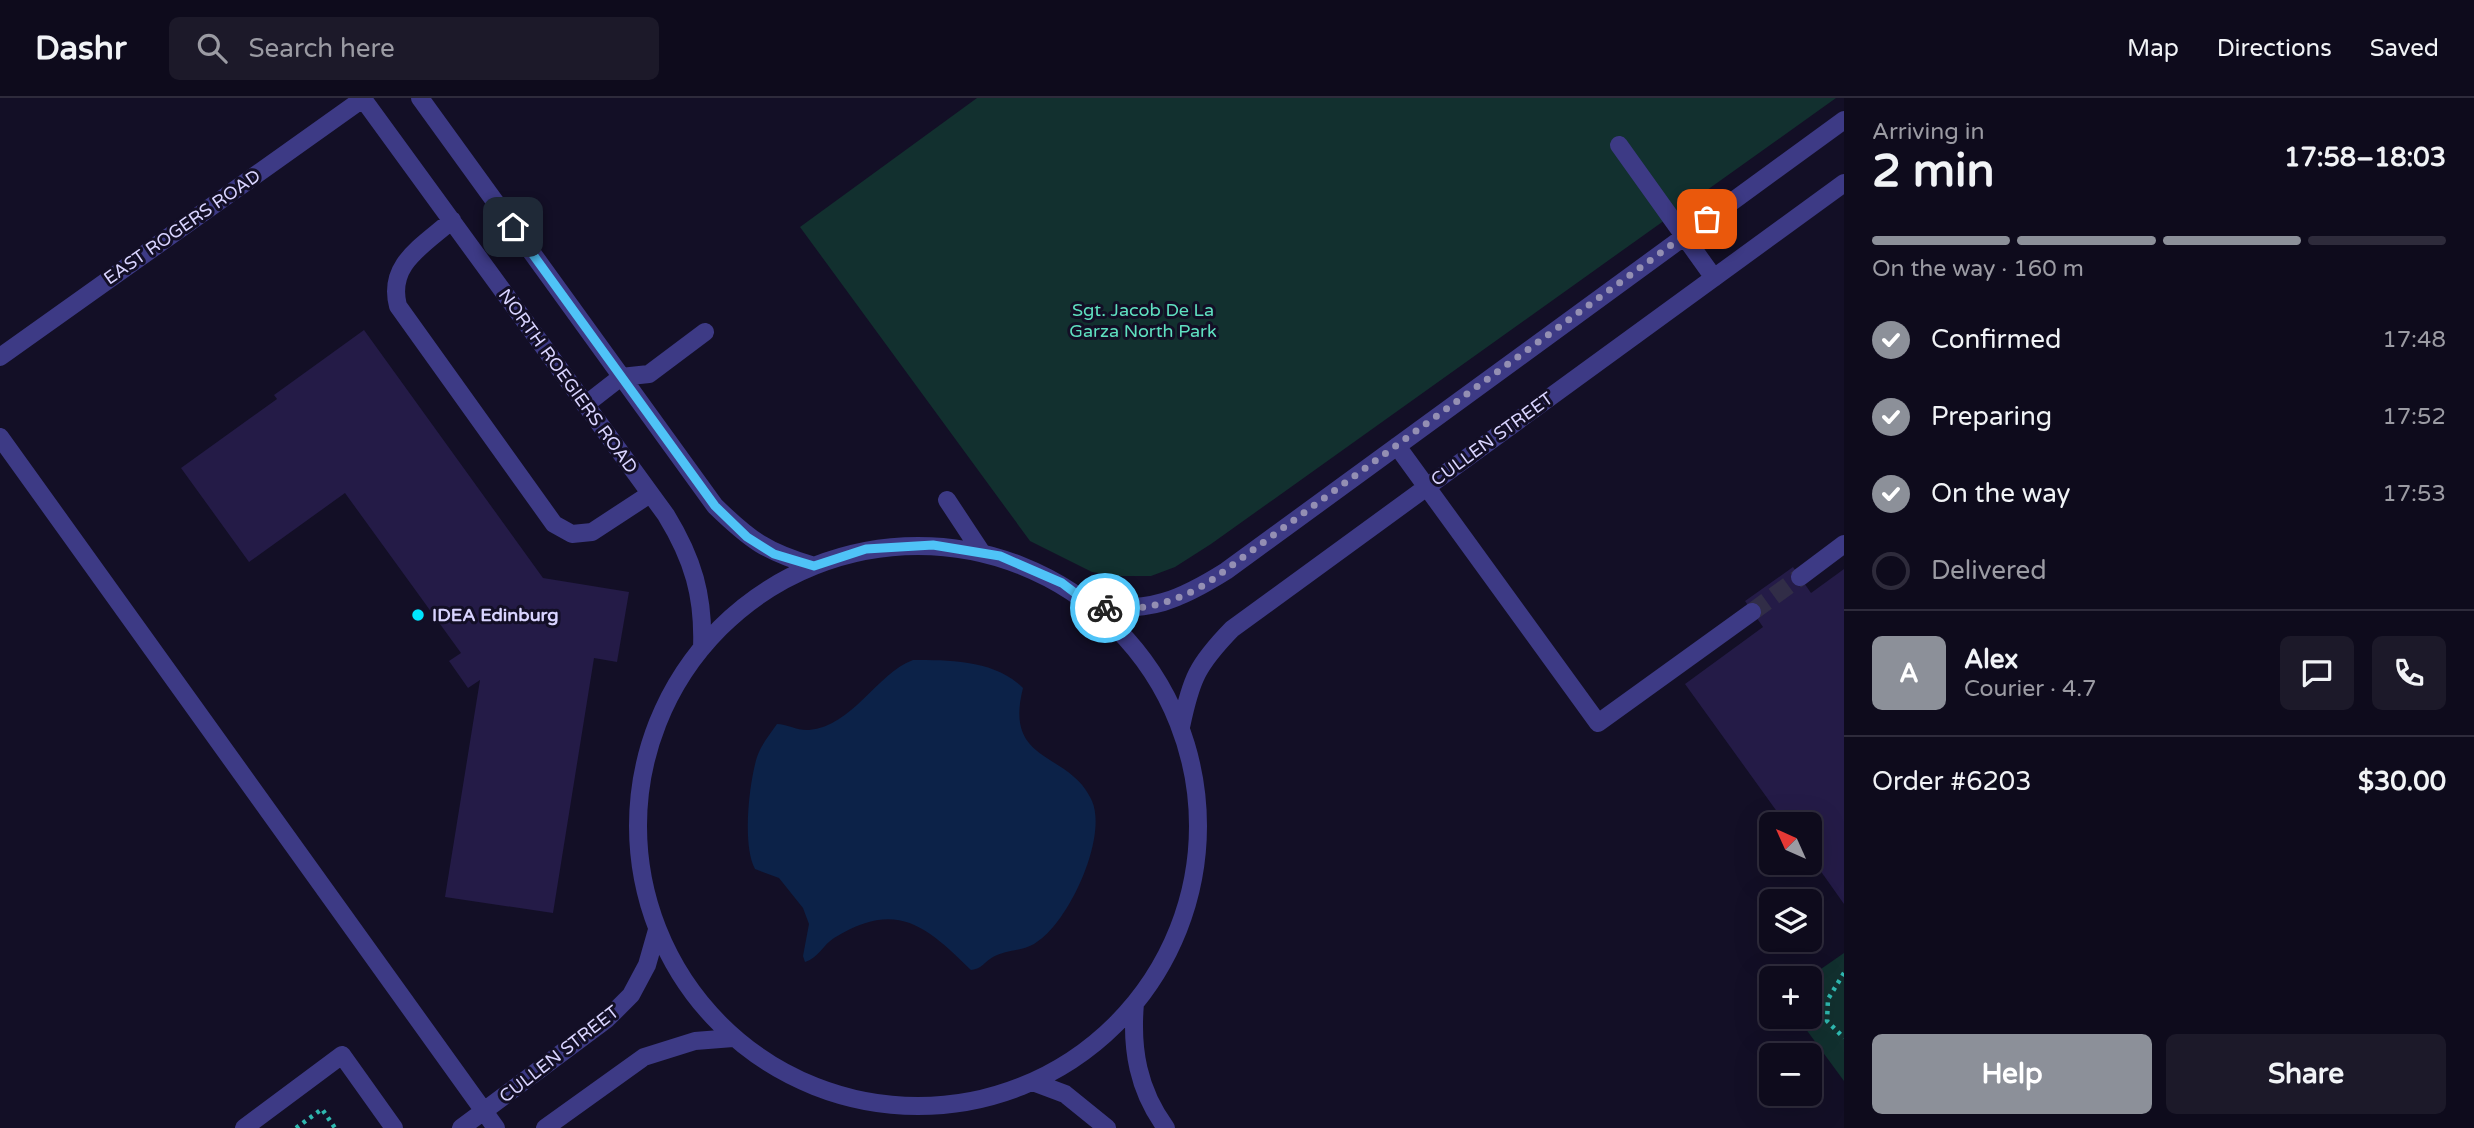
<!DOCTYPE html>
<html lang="en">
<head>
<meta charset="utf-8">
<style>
	body { margin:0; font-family:"Varela Round",sans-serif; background:#1c1929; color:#f1f3f6; height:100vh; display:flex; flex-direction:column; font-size:26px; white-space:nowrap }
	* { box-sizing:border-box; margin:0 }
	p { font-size:23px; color:#9b9ba3 }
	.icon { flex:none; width:38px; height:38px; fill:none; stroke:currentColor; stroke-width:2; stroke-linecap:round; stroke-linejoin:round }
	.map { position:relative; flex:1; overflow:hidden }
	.sheet { display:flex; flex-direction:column; background:#0e0b1c; width:630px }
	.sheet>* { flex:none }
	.needle { width:46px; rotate:315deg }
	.tools { position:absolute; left:1759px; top:714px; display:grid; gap:14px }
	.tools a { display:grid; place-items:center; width:63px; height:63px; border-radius:10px; background:#0e0b1c; box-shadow:0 7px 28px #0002,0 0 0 2px #2e2b3b; font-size:35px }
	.pin { position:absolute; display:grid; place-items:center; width:60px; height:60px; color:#fff; margin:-30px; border-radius:14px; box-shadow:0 4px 10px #0006 }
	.courier { position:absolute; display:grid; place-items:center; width:70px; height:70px; margin:-35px; border:5px solid #4fc3f7; border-radius:50%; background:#fff; color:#222; box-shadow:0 2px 9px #0007 }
	.headline em { font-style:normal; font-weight:700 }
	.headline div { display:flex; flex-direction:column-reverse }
	.headline { display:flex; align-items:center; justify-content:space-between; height:119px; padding:0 28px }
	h1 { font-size:46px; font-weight:700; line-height:52px }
	.bar { display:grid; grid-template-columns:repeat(4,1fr); gap:10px 7px; align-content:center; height:84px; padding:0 28px }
	.bar i { height:9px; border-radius:5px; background:#2e2b3b }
	.bar .selected { background:#8c9099 }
	.bar p { grid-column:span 4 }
	.line { display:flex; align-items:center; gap:18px; padding:0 28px; border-top:2px solid #2e2b3b }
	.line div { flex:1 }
	.round { display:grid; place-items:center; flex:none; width:74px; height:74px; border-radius:10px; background:#1c1929 }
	ol { padding:0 28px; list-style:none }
	li { display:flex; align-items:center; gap:21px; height:77px }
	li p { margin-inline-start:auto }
	li .icon { padding:7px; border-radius:50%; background:#8c9099; color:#fff; stroke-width:4 }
	li:last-child { color:#9b9ba3 }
	li i { width:38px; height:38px; border:4px solid #2e2b3b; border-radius:50% }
	.button { display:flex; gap:14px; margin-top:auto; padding:14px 28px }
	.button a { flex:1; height:80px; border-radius:10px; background:#8c9099; color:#fff; font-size:28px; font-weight:700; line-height:80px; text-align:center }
	.button a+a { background:#1c1929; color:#f1f3f6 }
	header { display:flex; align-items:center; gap:42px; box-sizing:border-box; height:98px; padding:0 35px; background:#0e0b1c; border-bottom:2px solid #2e2b3b }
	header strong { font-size:33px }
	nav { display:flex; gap:38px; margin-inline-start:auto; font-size:24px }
	.search { width:490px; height:63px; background:#1c1929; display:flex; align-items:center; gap:18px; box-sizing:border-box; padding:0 24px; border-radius:10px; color:#9b9ba3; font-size:26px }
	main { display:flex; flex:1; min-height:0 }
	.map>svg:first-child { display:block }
	.green { fill:#12302f }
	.water { fill:#0c2248 }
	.building { fill:#241b47 }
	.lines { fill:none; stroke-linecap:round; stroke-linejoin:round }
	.minor-tunnel { stroke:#312d47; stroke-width:18; stroke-dasharray:18 9; stroke-linecap:butt }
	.path { stroke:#2fb8b0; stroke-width:4.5; stroke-dasharray:3.5 5; stroke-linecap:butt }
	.minor { stroke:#3d3a85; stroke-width:18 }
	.done { stroke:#948fb3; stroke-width:7; stroke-dasharray:0 12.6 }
	.route { stroke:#4fc3f7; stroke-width:9 }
	.poi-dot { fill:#00e5ff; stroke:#130f26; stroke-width:2.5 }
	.labels { text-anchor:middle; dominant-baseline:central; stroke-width:6; stroke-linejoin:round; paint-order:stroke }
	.street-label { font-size:18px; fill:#d9d4ff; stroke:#130f26 }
	.park-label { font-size:18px; fill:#5fe0c0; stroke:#130f26 }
	.poi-label { font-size:18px; font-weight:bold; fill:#d9d4ff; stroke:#130f26; text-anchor:start }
</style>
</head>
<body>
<header>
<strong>Dashr</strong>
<div class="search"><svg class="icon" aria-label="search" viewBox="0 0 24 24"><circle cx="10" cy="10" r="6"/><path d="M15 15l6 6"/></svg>Search here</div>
<nav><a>Map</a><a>Directions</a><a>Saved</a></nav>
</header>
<main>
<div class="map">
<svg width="1844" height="1030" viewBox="0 0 1844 1030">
	<rect width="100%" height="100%" fill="#130f26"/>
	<path class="green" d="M977 0H1836L1211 446 1175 469 1151 478H1117L1092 474 1030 443 800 129Z
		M1844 855V983L1797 919H1810L1808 880Z"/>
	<path class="water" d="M913 562C950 562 995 562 1023 590 1003 668 1070 652 1092 703 1108 740 1068 827 1034 846 1022 853 1006 852 993 859 984 864 982 871 971 872 926 828 897 801 834 840 824 846 817 861 805 864L803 858 809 826 803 810 779 780 755 771C742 747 749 685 757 659 761 647 770 636 777 626 787 626 798 633 809 632 853 628 876 576 913 562Z"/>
	<path class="building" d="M364 232 543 480 629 494 617 564 594 560 553 815 445 799 480 582 468 590 449 563 461 555 345 395 249 464 181 370 277 301 274 297Z
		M1793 469 1811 495 1844 471V806L1810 758V726H1786L1685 586 1763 529 1745 503Z"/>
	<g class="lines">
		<path class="minor-tunnel" d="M1752 514 1800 479"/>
		<path class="path" d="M1844 875 1828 901 1827 923 1844 940
			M296 1030 322 1011 335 1030"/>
		<path class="minor" d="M420 0 715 408C750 442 766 454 814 468
			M363 1 666 417C693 461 704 498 702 550
			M1619 47 1714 180
			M452 122C423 148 387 166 398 208L554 426 572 436 592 434 650 396
			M0 259 364 0
			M585 307 621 279 649 276 705 234
			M0 339 496 1030
			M1397 348 1598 625 1752 514
			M947 402 982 455
			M638 728a280 280 0 1 1 560 0a280 280 0 1 1-560 0Z
			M1800 479 1844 446
			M1094 508C1149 515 1180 502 1226 473L1844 22
			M1181 629C1191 581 1197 567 1232 531L1844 85
			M1135 905C1131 951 1138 992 1166 1030
			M1033 984 1065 996 1107 1030
			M244 1030 342 957 394 1030
			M461 1030 607 921 631 897 647 867 657 832
			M545 1030 644 959 695 943 733 940"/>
	</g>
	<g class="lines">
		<path class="done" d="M1105 510C1142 514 1177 504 1209 484L1707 121"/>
		<path class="route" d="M513 129 715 408 747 439 774 456 814 468 866 451 933 447 1000 458 1062 485 1092 508 1105 510"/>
	</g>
	<circle class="poi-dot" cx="418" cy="517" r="7"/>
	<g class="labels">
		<g class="street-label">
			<text transform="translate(182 129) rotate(-35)">EAST ROGERS ROAD</text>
			<text transform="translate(568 283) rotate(54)">NORTH ROEGIERS ROAD</text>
			<text transform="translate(1492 341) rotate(-36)">CULLEN STREET</text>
			<text transform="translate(559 956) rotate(-38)">CULLEN STREET</text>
		</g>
		<g class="park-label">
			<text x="1143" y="212">Sgt. Jacob De La<tspan x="1143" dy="21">Garza North Park</tspan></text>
		</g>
		<g class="poi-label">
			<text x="432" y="517">IDEA Edinburg</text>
		</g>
	</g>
</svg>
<div class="tools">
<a><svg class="needle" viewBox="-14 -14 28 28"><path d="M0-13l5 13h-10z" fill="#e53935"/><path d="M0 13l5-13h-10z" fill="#9b9ba3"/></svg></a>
<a><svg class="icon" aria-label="layers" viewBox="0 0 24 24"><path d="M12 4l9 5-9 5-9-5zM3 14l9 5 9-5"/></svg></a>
<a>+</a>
<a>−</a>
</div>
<div class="pin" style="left:1707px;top:121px;background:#ea580c"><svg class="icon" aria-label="bag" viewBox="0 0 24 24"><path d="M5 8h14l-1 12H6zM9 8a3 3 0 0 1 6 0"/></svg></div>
<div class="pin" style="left:513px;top:129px;background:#1f2937"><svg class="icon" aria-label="home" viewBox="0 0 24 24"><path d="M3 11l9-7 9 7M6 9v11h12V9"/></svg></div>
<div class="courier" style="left:1105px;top:510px"><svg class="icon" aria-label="bike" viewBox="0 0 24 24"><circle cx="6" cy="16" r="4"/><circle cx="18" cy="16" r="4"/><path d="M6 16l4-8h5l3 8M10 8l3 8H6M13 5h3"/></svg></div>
</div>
<section class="sheet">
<div class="headline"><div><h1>2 min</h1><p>Arriving in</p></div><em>17:58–18:03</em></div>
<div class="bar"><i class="selected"></i><i class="selected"></i><i class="selected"></i><i></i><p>On the way · 160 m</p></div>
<ol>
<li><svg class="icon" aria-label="check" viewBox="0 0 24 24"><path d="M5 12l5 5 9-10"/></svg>Confirmed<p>17:48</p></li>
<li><svg class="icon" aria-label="check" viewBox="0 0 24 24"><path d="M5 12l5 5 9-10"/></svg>Preparing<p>17:52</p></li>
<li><svg class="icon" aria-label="check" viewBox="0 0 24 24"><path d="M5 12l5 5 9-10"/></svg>On the way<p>17:53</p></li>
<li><i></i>Delivered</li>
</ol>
<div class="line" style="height:126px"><b class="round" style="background:#8c9099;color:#fff">A</b><div><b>Alex</b><p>Courier · 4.7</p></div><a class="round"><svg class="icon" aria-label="chat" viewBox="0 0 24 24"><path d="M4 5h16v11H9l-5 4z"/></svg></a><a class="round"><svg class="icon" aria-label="phone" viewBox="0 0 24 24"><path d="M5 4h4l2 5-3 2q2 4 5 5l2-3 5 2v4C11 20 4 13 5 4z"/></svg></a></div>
<div class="line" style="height:91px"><div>Order #6203</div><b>$30.00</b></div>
<div class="button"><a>Help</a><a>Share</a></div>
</section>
</main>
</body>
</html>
